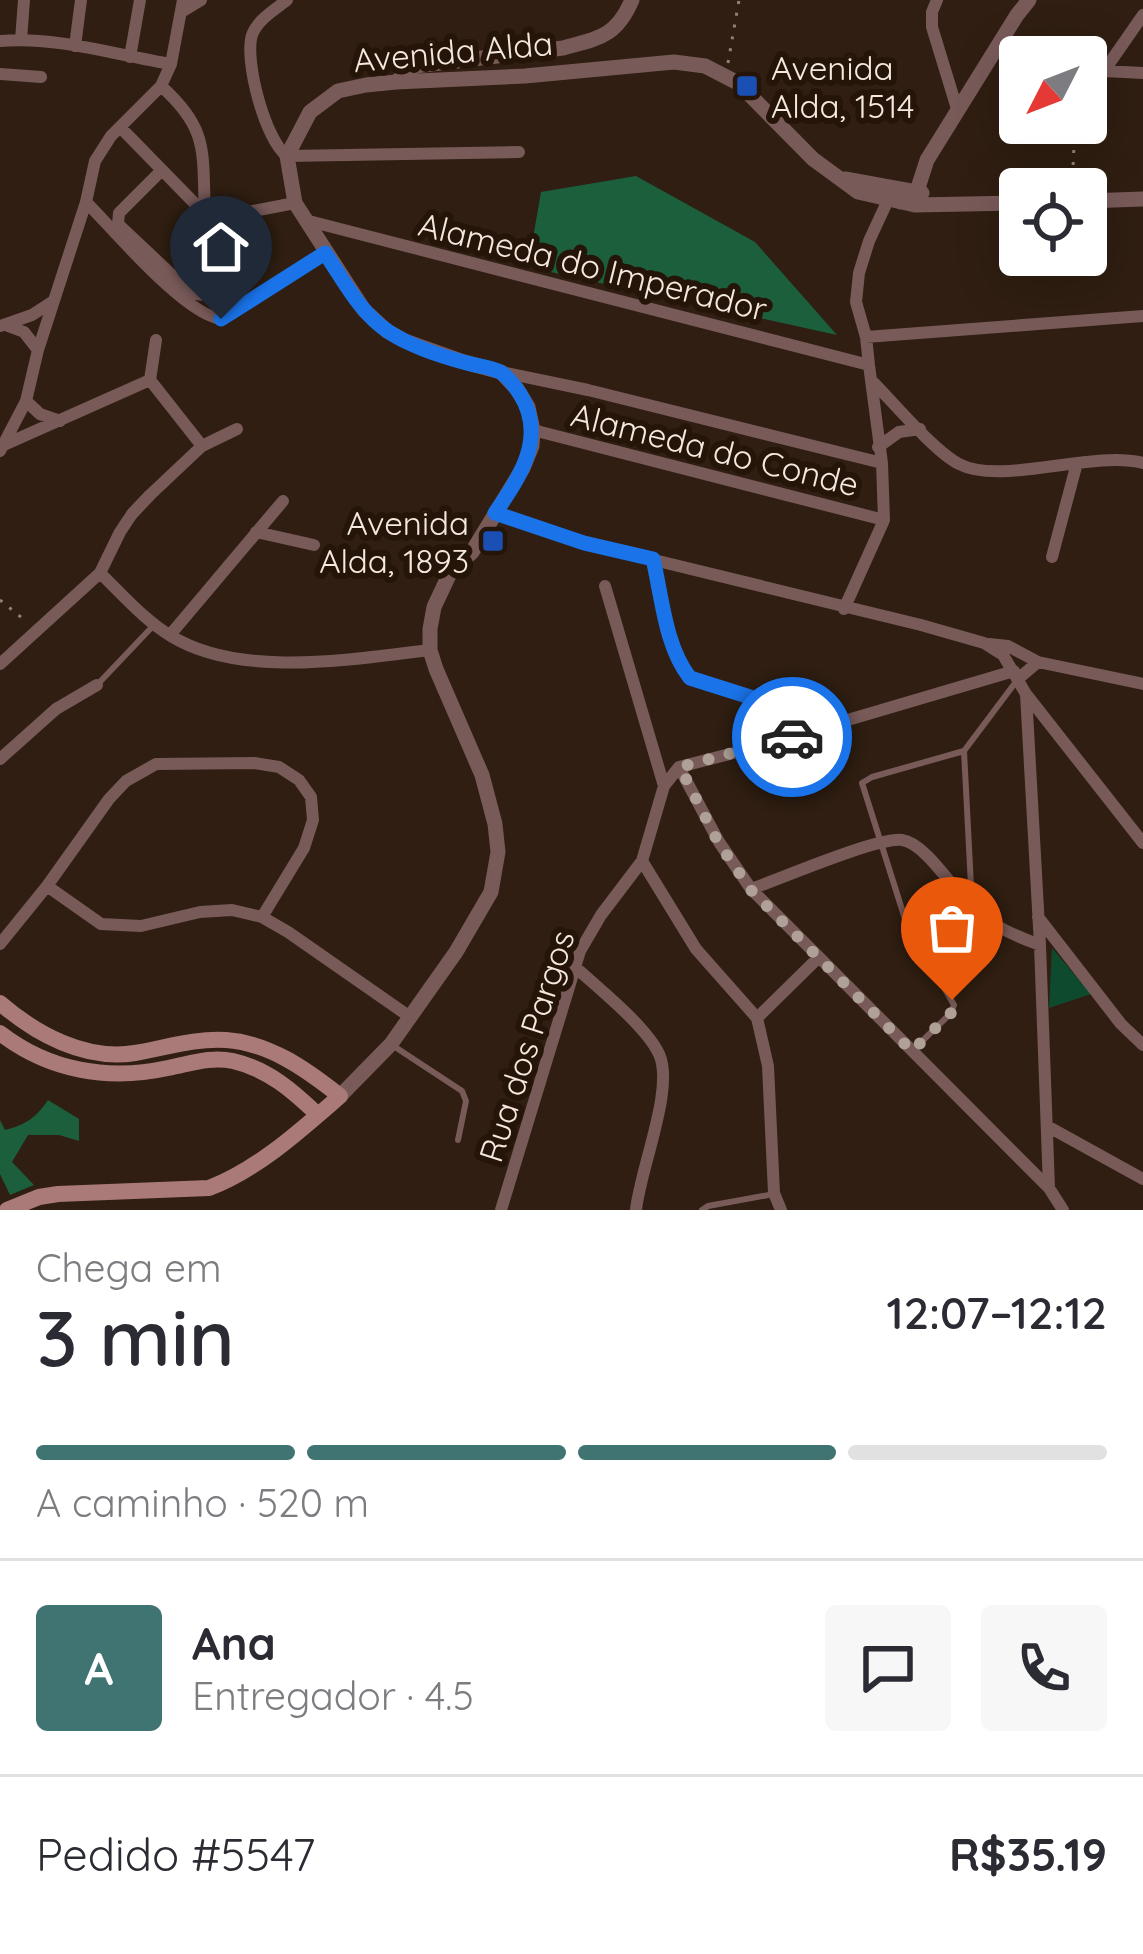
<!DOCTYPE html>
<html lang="pt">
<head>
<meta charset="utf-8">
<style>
	body { margin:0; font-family:Quicksand,sans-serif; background:#f7f7f7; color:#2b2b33; height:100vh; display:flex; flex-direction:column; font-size:45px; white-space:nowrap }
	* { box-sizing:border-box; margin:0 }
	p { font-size:39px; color:#7c7c81 }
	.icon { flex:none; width:66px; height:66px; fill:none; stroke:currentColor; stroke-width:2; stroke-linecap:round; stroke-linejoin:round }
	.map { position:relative; height:1210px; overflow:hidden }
	.side { display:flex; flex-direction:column; background:#fff; flex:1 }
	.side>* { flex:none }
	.needle { width:78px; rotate:228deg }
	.controls { position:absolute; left:999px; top:36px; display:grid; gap:24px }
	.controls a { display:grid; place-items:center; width:108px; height:108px; border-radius:12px; background:#fff; box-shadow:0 12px 48px #0002; font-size:60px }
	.pin { position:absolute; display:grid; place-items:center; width:102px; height:102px; color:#fff; margin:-123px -51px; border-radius:50% 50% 50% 0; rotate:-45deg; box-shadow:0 0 12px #0007 }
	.pin .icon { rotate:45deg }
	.courier { position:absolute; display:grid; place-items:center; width:120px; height:120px; margin:-60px; border:9px solid #1a73e8; border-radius:50%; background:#fff; color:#222; box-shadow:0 3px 15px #0007 }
	.head em { font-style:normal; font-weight:600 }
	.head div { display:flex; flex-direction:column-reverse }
	.head { display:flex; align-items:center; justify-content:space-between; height:204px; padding:0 36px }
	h1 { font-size:78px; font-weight:600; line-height:90px }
	.bar { display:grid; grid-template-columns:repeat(4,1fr); gap:18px 12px; align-content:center; height:144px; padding:0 36px }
	.bar i { height:15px; border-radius:9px; background:#e1e1e2 }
	.bar .selected { background:#407472 }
	.bar p { grid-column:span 4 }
	.line { display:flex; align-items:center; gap:30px; padding:0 36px; border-top:3px solid #e1e1e2 }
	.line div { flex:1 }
	.round { display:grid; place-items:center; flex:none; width:126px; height:126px; border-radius:12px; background:#f7f7f7 }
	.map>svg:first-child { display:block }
	.green { fill:#0e4b2e }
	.forest { fill:#1b5f3d }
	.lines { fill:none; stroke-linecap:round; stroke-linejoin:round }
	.path { stroke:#918277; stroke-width:3; stroke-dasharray:3 9; stroke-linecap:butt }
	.service { stroke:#785a59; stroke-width:6 }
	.minor { stroke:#785a59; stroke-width:12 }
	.tertiary { stroke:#785a59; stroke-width:15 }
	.secondary { stroke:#a97a78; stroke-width:16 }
	.done { stroke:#afa197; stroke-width:12; stroke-dasharray:0 21.6 }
	.route { stroke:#1a73e8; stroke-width:15 }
	.transit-dot { fill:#1a4fb4; stroke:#251408; stroke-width:4.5 }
	.labels { text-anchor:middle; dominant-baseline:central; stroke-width:12; stroke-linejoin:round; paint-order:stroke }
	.street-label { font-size:33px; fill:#f4e8df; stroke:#251408 }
	.poi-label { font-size:33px; fill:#f4e8df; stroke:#251408; text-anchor:start }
</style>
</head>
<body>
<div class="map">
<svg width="1143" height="1210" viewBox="0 0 1143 1210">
	<rect width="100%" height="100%" fill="#2f1e11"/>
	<path class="green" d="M1052 948 1091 994 1049 1008Z"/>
	<path class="forest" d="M636 176 755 242 837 335 528 267 541 192Z
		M48 1100 79 1119V1141L59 1135H28L12 1162 34 1185 10 1195 0 1174V1120L5 1130C25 1125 36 1118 48 1100Z"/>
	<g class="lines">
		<path class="path" d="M728 63 739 0
			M1086 95 1096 82
			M1072 189 1075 123
			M0 600 27 622"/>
		<path class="service" d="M97 685 152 627
			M972 905 964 751 1018 679
			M392 1045 462 1091 466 1101 458 1140
			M914 1049 951 1013 954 1005 905 919 862 783 872 777 964 751
			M702 1210 708 1206 774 1194"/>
		<path class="minor" d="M287 0C275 10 258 19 252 35 244 60 265 140 287 156L519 152
			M937 0 932 12V27L958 112
			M181 12 201 0
			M21 40 24 0
			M0 41C56 36 116 55 171 64
			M75 46 81 0
			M130 57 140 0
			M1104 71 1143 15
			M1104 71 1143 73
			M0 74 41 77
			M161 86C210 130 202 152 205 214
			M120 127 205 214 246 264 248 272C233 291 210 301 189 291L118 224 119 213 161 171
			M86 202C114 230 184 314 221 319L325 253
			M305 220 869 365
			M214 225 237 214 295 203
			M0 326 32 315 52 302
			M8 326 24 332 38 350
			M866 337 1143 316
			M156 340 150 380 202 446
			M501 372 588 390 882 463
			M872 381C893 402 934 451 959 464 1001 486 1092 450 1143 463
			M26 401 40 414 60 421
			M533 430 884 520
			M6 444 150 380
			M878 447 899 432 920 429
			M0 451 26 401 38 350 86 202 95 161 111 136 161 86 171 64 183 0
			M495 513 584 543 921 625 984 643 1003 655 1026 694 1040 945 1049 1188
			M256 532 314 545
			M1052 557 1077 463
			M653 559C662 597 665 645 690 678L832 723
			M100 573C122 594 144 620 171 636 241 679 353 659 430 650
			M605 586 664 786
			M844 609 884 520 882 463 869 365 866 337 856 302 859 273 869 241 888 200
			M170 635 283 501
			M989 644 1008 646 1038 662
			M0 664 100 573 120 532 132 514 150 495 202 446 237 429
			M1018 679 1038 662 1143 684
			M1026 694 1143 843
			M0 759 56 709 97 685
			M679 767 719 842 751 889 1049 1188 1063 1210
			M642 861 696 949 757 1018 768 1066 774 1193 781 1210
			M47 886 101 924 141 926 200 912 232 910 262 917 288 932 410 1017
			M751 889C780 879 877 837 902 840 926 843 955 893 975 910 994 927 1016 936 1040 945
			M1038 917 1121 1024 1143 1045
			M0 944 47 886 109 799 126 781 156 764 254 763 279 767 299 780 311 797 313 820 304 848 262 917
			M574 966C598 988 646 1026 659 1054 675 1088 640 1169 636 1210
			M757 1018 818 958
			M1047 1126 1143 1179
			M501 1210 580 951 601 915 642 861 664 786 679 767 749 749 1014 671"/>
		<path class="tertiary" d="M396 82 415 66 563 48C599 38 616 37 632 0
			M845 179 922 193
			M1086 201 1143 199
			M900 202 917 191 927 160 1017 15 1029 0
			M340 1096 391 1044 456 952 491 892 498 852 495 824 482 775 436 669 430 650V629L434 607 450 573 472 552 523 468 532 446 533 430 528 407 517 389 501 372 464 362 405 341 387 331 364 310 295 203 287 156 310 112 338 91 366 85 396 82 525 76 674 62 705 66 738 83 813 159 858 192 915 205 1020 203"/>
		<path class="secondary" d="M0 1003C36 1034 85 1061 135 1053 165 1048 195 1038 226 1040 270 1043 307 1070 340 1096 301 1130 257 1170 209 1188L58 1194 39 1197 7 1210
			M0 1033C49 1071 108 1081 168 1068 190 1064 210 1056 233 1061 268 1069 293 1091 318 1115"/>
	</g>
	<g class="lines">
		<path class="done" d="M792 737 680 767 718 842 751 890 912 1051 951 1013 954 1006 952 1000"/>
		<path class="route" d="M221 319 325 253C344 281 360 313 389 332 412 347 440 356 467 363 477 366 493 367 502 373 509 378 516 388 520 394 547 437 520 477 495 513L584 543 653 559C662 597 665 646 690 678L835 724 792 737"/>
	</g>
	<g class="transit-dot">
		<rect x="735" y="74" width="24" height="24" rx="6"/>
		<rect x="481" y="529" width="24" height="24" rx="6"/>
	</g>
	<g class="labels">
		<g class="street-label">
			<text transform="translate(453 51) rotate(-5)">Avenida Alda</text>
			<text transform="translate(593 266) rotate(14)">Alameda do Imperador</text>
			<text transform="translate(715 449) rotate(14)">Alameda do Conde</text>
			<text transform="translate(526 1046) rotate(-72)">Rua dos Pargos</text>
		</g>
		<g class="poi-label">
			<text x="771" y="67">Avenida<tspan x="771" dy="38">Alda, 1514</tspan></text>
			<text x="469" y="522" text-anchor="end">Avenida<tspan x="469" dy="38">Alda, 1893</tspan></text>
		</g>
	</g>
</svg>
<div class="controls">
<a><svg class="needle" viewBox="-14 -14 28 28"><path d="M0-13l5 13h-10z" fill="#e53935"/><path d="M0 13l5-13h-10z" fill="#7c7c81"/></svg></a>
<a><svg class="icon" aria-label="locate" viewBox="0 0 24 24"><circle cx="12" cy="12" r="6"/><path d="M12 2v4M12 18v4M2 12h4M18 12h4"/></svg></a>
</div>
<div class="pin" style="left:952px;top:1000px;background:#ea580c"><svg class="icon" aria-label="bag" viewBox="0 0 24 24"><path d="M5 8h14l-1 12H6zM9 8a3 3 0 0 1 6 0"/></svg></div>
<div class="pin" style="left:221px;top:319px;background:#1f2937"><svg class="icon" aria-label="home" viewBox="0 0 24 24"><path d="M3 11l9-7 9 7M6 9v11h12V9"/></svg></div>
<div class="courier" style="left:792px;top:737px"><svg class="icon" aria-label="car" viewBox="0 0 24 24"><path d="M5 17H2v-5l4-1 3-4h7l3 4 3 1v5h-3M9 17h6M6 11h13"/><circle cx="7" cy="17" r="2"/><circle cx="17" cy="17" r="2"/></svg></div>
</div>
<section class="side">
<div class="head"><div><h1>3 min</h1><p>Chega em</p></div><em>12:07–12:12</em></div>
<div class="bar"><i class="selected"></i><i class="selected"></i><i class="selected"></i><i></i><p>A caminho · 520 m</p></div>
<div class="line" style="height:216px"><b class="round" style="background:#407472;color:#fff">A</b><div><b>Ana</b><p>Entregador · 4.5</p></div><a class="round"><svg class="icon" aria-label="chat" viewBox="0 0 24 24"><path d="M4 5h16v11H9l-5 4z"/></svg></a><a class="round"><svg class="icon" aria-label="phone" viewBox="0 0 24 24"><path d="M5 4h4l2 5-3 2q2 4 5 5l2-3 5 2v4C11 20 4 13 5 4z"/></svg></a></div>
<div class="line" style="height:156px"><div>Pedido #5547</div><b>R$35.19</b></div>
</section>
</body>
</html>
